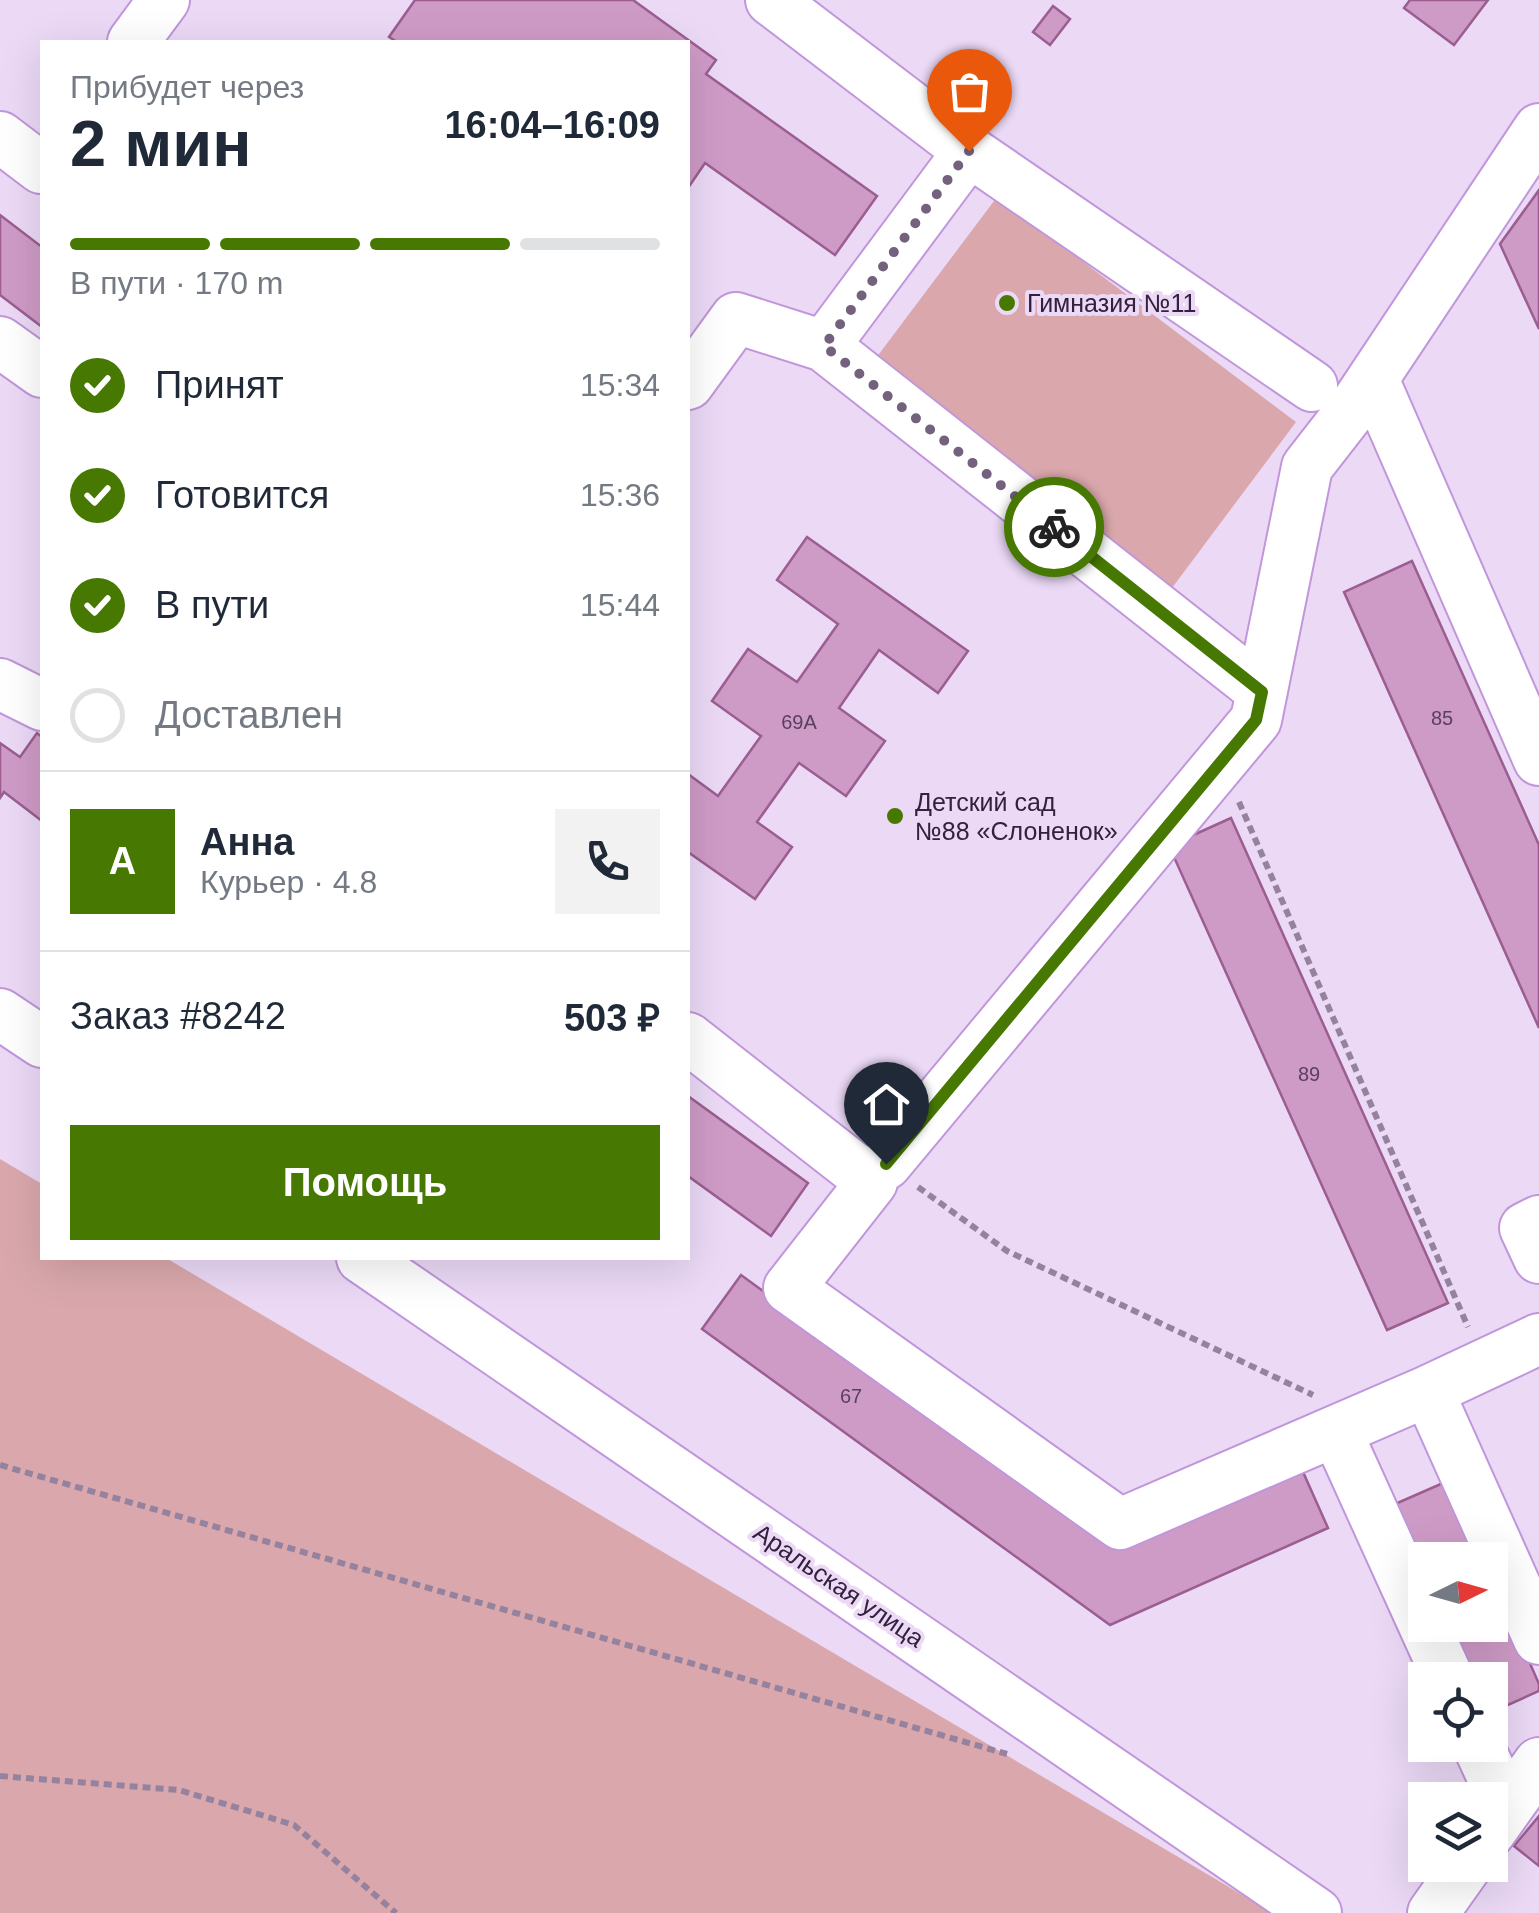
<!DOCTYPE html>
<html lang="ru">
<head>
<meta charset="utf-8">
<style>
	body { margin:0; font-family:Arial,sans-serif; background:#f2f2f3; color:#1f2937; height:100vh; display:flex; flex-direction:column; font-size:38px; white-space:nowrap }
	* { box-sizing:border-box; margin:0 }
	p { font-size:32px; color:#747a83 }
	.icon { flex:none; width:55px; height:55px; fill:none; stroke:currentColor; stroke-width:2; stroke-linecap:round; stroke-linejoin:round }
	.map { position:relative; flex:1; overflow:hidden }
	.details { position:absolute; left:40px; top:40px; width:650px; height:1220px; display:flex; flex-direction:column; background:#fff; border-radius:0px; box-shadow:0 10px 40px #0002 }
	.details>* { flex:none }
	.needle { width:65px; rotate:85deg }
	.controls { position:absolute; left:1408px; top:1542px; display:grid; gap:20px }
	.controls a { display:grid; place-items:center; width:100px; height:100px; border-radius:0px; background:#fff; box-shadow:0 10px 40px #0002; font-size:50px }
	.pin { position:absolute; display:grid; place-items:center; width:85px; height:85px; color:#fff; margin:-102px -42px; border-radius:50% 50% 50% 0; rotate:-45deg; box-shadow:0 0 10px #0007 }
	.pin .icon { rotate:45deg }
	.courier { position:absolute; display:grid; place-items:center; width:100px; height:100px; margin:-50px; border:8px solid #467802; border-radius:50%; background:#fff; color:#222; box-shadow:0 2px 12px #0007 }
	.overview em { font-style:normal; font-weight:700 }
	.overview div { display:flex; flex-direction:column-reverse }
	.overview { display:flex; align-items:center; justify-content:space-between; height:170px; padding:0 30px }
	h1 { font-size:65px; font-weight:700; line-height:75px }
	.bar { display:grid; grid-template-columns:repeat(4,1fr); gap:15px 10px; align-content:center; height:120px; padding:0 30px }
	.bar i { height:12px; border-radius:8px; background:#e0e1e3 }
	.bar .active { background:#467802 }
	.bar p { grid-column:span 4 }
	.line { display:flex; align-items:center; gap:25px; padding:0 30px; border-top:2px solid #e0e1e3 }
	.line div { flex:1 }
	.round { display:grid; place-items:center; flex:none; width:105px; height:105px; border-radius:0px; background:#f2f2f3 }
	ol { padding:0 30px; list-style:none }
	li { display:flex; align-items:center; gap:30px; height:110px }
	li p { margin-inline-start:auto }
	li .icon { padding:10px; border-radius:50%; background:#467802; color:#fff; stroke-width:4 }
	li:last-child { color:#747a83 }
	li i { width:55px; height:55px; border:5px solid #e0e1e3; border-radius:50% }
	.button { display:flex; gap:20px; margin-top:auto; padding:20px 30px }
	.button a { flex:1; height:115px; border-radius:0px; background:#467802; color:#fff; font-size:40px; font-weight:700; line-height:115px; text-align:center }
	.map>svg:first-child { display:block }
	.green { fill:#daa8ac }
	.building { fill:#ce9bc6; stroke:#9b5d92; stroke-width:2.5 }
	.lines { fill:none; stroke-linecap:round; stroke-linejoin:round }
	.minor-casing { stroke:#c196db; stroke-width:54 }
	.path { stroke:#94829f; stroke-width:6; stroke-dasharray:8 5; stroke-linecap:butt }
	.minor { stroke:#fff; stroke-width:50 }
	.done { stroke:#73617e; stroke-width:10; stroke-dasharray:0 18 }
	.route { stroke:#467802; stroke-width:12 }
	.poi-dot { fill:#467802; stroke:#ebd9f6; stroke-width:4 }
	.labels { text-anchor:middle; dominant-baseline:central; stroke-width:8; stroke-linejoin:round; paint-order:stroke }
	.number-label { font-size:20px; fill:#5a405f }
	.poi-label { font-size:25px; fill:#33213d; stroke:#ebd9f6; text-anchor:start }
	.street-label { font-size:25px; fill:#33213d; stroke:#ebd9f6 }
</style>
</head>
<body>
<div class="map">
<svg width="1539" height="1913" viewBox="0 0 1539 1913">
	<rect width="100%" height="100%" fill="#ebd9f6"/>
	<path class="green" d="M997 197 1296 422 1172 588 873 362Z
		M0 1159 42 1184V1258H166L1273 1913H0Z"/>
	<path class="building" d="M415 0H633L716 60 706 74 877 196 835 255 705 163 688 188V42H397L389 37Z
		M1410 0H1488L1454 45 1404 8Z
		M1053 6 1070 19 1050 45 1033 32Z
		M1539 190V329L1500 244Z
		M0 215 42 247V327L0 295Z
		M807 537 968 651 938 693 879 650 839 708 885 741 846 796 799 763 757 822 792 847 755 899 688 852V774L718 796 761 736 712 701 748 649 797 682 838 624 777 580Z
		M1412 561 1539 845V1028L1344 592Z
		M37 733 42 737V821L4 792 0 798V743L20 757Z
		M1231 818 1448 1303 1387 1330 1169 846Z
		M688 1096 808 1183 771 1236 688 1176Z
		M741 1275 1114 1546 1299 1463 1328 1528 1110 1625 702 1329Z
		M1450 1480 1485 1560H1425V1597L1386 1508Z
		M1490 1572 1539 1684V1691L1490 1713V1680H1461L1437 1625H1490Z
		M1539 1816V1866L1514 1846Z"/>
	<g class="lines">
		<defs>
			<path id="minor" d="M771 0 969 151 1312 386
				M133 42 164 0
				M0 137 41 168 42 165
				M0 342 42 372
				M824 346 969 151
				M1373 379 1539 760
				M688 384 736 318 824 346 1262 691
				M0 684 42 705
				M0 1014 42 1042
				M688 1038 872 1182 789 1288 1120 1524 1428 1391 1539 1339
				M886 1164 1256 720 1307 467 1356 404 1539 129
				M1539 1221 1525 1228 1539 1258
				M362 1258 1316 1913
				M1428 1391 1539 1639
				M1336 1431 1449 1680
				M1478 1745 1507 1808
				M1490 1832 1539 1763
				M1433 1913 1467 1865"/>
		</defs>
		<use href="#minor" class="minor-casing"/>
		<path class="path" d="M1239 802 1468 1327
			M918 1187 1007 1251 1313 1395
			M0 1465 1007 1754
			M0 1776 179 1790 294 1825 396 1913"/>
		<use href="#minor" class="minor"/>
	</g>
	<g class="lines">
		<path class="done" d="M969 151 824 346 1054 527"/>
		<path class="route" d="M886 1164 1256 720 1262 692 1054 527"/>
	</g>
	<g class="poi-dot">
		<circle cx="1007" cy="303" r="10"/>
		<circle cx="895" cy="816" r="10"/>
	</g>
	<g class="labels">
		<g class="number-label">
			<text x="1442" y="718">85</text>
			<text x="799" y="722">69А</text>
			<text x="1309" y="1074">89</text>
			<text x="851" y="1396">67</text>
		</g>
		<g class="poi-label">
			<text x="1027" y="303">Гимназия №11</text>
			<text x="915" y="802">Детский сад<tspan x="915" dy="29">№88 «Слоненок»</tspan></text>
		</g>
		<g class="street-label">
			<text transform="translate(839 1585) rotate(34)">Аральская улица</text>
		</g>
	</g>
</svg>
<div class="controls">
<a><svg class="needle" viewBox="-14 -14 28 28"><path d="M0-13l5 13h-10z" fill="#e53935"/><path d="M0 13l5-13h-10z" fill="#747a83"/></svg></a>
<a><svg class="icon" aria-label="locate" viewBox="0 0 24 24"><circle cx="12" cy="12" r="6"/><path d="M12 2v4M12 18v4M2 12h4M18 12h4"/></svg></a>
<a><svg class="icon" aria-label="layers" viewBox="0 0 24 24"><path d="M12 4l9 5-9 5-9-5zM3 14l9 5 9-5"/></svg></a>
</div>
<div class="pin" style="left:969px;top:151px;background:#ea580c"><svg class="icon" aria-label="bag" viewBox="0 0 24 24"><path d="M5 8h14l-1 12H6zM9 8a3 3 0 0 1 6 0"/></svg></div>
<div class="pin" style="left:886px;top:1164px;background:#1f2937"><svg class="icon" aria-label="home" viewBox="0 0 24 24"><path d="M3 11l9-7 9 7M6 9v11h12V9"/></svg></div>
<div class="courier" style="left:1054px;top:527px"><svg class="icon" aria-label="bike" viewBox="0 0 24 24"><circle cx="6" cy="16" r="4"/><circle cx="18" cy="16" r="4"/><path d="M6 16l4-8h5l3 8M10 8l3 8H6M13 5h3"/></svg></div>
<section class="details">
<div class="overview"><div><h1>2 мин</h1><p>Прибудет через</p></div><em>16:04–16:09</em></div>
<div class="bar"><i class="active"></i><i class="active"></i><i class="active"></i><i></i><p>В пути · 170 m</p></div>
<ol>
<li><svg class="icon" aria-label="check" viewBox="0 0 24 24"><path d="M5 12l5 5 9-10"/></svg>Принят<p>15:34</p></li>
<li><svg class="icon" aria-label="check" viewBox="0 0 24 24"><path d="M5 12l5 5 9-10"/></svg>Готовится<p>15:36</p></li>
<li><svg class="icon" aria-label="check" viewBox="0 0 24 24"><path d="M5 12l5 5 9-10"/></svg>В пути<p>15:44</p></li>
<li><i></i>Доставлен</li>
</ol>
<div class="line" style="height:180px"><b class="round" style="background:#467802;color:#fff">А</b><div><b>Анна</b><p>Курьер · 4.8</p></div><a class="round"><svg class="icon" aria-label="phone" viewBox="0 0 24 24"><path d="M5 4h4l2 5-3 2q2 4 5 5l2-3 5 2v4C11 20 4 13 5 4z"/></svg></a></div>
<div class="line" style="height:130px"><div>Заказ #8242</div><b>503 ₽</b></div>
<div class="button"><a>Помощь</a></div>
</section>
</div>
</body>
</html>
